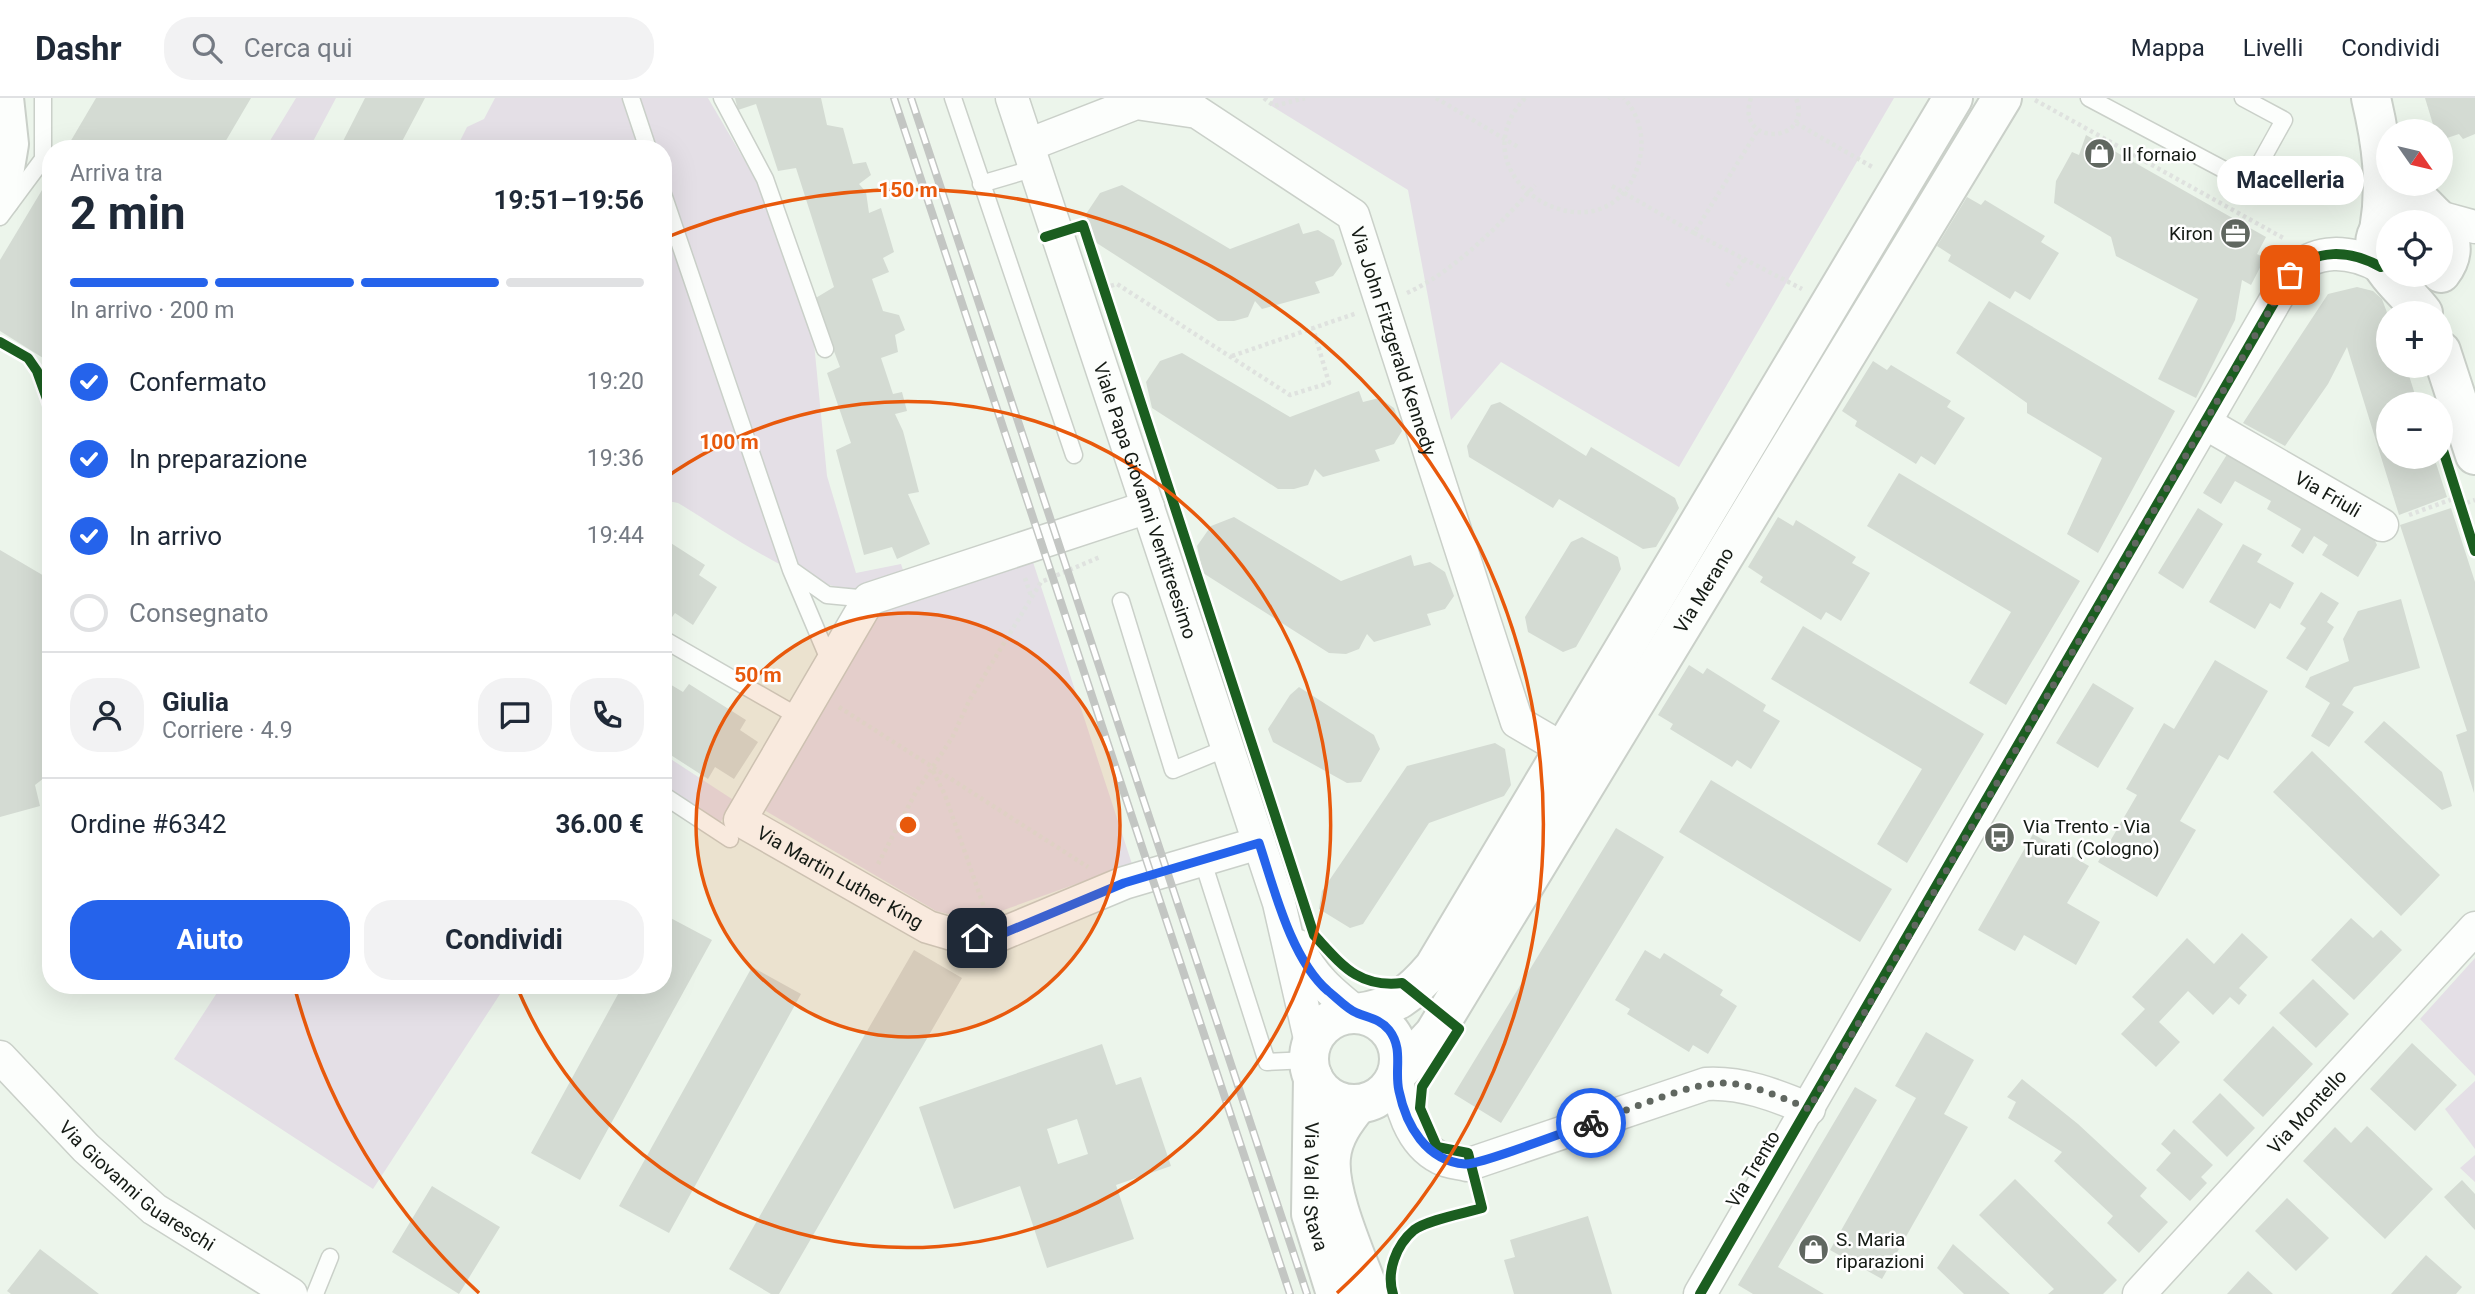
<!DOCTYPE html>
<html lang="it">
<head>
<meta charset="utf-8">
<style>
	body { margin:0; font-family:Roboto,sans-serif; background:#f2f2f3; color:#1f2937; height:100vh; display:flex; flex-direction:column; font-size:26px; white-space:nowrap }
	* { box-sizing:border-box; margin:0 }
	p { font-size:23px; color:#747a83 }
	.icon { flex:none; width:38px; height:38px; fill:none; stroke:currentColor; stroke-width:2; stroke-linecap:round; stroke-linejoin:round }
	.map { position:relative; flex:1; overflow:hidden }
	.sheet { position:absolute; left:42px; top:42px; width:630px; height:854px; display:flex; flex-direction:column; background:#fff; border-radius:28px; box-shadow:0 7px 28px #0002 }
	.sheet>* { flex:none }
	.needle { width:46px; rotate:124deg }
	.controls { position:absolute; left:2376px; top:21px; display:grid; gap:14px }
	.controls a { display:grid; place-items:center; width:77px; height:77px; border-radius:50%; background:#fff; box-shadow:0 7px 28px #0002; font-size:35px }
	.pin { position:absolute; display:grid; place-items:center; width:60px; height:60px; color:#fff; margin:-30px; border-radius:14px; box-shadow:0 4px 10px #0006 }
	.courier { position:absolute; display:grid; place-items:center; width:70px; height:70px; margin:-35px; border:5px solid #2563eb; border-radius:50%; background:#fff; color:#222; box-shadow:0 2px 9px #0007 }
	.bubble { position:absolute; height:49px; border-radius:24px; background:#fff; box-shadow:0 7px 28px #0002; font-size:23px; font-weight:700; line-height:49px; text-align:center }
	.overview em { font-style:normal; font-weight:700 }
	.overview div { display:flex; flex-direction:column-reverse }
	.overview { display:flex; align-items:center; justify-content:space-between; height:119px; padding:0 28px }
	h1 { font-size:46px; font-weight:700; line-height:52px }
	.bar { display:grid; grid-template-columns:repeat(4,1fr); gap:10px 7px; align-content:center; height:84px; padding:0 28px }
	.bar i { height:9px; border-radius:5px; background:#e0e1e3 }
	.bar .on { background:#2563eb }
	.bar p { grid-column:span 4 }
	.line { display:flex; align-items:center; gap:18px; padding:0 28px; border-top:2px solid #e0e1e3 }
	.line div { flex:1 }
	.round { display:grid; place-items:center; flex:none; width:74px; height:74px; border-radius:28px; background:#f2f2f3 }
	ol { padding:0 28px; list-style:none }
	li { display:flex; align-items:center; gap:21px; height:77px }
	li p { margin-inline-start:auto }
	li .icon { padding:7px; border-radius:50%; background:#2563eb; color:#fff; stroke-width:4 }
	li:last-child { color:#747a83 }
	li i { width:38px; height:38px; border:4px solid #e0e1e3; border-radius:50% }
	.button { display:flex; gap:14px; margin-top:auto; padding:14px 28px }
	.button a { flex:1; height:80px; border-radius:28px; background:#2563eb; color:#fff; font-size:28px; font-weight:700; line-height:80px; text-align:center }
	.button a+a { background:#f2f2f3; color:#1f2937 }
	header { display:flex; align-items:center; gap:42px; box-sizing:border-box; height:98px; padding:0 35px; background:#fff; border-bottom:2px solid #e0e1e3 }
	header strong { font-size:33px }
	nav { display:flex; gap:38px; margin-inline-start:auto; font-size:24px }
	.search { width:490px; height:63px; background:#f2f2f3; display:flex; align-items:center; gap:18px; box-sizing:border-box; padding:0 24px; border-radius:28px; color:#747a83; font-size:26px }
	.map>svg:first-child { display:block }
	.green { fill:#e4dfe6 }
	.building { fill:#d4dbd3; fill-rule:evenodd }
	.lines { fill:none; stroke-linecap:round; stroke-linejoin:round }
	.lane-casing { stroke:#cad0c9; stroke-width:19 }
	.street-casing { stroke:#cad0c9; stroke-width:35 }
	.secondary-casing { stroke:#cad0c9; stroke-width:42 }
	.path { stroke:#dfe2df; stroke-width:4.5; stroke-dasharray:3.5 3.5; stroke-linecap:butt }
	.lane { stroke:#fcfefc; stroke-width:16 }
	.street { stroke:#fcfefc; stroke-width:32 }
	.secondary { stroke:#fcfefc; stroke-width:38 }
	.rail-casing { stroke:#c3c6c3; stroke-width:8 }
	.rail { stroke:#fff; stroke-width:5; stroke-dasharray:16; stroke-linecap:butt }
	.cycleway-casing { stroke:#fff; stroke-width:15 }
	.cycleway { stroke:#1b5e20; stroke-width:10 }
	.done { stroke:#606760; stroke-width:7; stroke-dasharray:0 12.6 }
	.route { stroke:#2563eb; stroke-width:9 }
	.ring { fill:none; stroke:#e8590c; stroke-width:3.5 }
	.labels { text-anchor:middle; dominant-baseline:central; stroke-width:5; stroke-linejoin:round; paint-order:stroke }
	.poi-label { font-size:19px; fill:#151b15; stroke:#fff; text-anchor:start }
	.street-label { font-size:19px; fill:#151b15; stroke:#fff }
	.centre { fill:#e8590c; stroke:#fff; stroke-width:3.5 }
	.ring-label { font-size:21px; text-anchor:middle; font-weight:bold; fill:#e8590c; stroke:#fff; stroke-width:5; stroke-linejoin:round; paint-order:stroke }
</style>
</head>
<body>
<header>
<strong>Dashr</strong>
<div class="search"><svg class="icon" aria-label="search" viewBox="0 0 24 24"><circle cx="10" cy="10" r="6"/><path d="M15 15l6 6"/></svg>Cerca qui</div>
<nav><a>Mappa</a><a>Livelli</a><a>Condividi</a></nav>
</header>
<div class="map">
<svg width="2475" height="1196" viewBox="0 0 2475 1196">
	<rect width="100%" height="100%" fill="#ecf5eb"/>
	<path class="green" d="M296 0H336L309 51H265Z
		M495 0H708L767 101 814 245 827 378 856 475 901 466 905 478C892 482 877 489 863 491 813 497 722 431 678 405L663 402V51H456L467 29 484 21Z
		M1274 0H1894L1679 369 1501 264 1451 322 1408 92 1270 7Z
		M1033 464 1132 766 987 818 969 821 936 813 759 709 873 511Z
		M663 656 735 703 711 738 663 708Z
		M2475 860V978L2420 921Z
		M222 887H506L373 1091 174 961Z
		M2475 983V1051L2445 1011Z
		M2475 1057V1084L2460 1070Z"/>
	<path class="building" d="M96 0H251L221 51H66Z
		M365 0H425L398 51H339Z
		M735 0H821L827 27 843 30 853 66 866 64 871 77 859 86 866 94 869 115 881 110 894 154 883 160 889 174 872 181 883 213 899 217 905 232 895 237 898 254 881 260 893 296 902 294 907 313 895 316 903 333 919 394 908 396 930 446 897 461 892 449 864 457 836 352 851 345 827 275 840 269 814 201 834 189 796 70 778 73 756 6 738 12Z
		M2425 0H2475V36L2463 41 2459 36 2441 42V33H2435Z
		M2086 37 2266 139 2257 156 2265 160 2251 187 2242 182 2235 222 2196 300 2158 281 2198 201 2116 158 2111 139 2054 105 2056 83 2072 54 2079 57Z
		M51 77V265L0 233V162Z
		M1122 87 1230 151 1299 125 1303 136 1318 132 1334 142 1342 166 1333 178 1315 184 1320 195 1262 211 1255 203 1248 219 1234 223H1218L1092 142 1086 116 1100 95Z
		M1967 99 1981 107 1985 102 2045 138 2041 144 2059 155 2030 202 2015 193 2010 201 1948 163 1951 157 1937 148Z
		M2357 189 2373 193 2382 201 2389 220V268H2406L2418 306H2389V359H2434L2447 399 2399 417 2347 249 2328 286 2285 348 2243 325 2328 196Z
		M1989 203 2175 313 2098 455 2067 436 2102 360 2027 315V305L1956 255Z
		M1182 255 1290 319 1359 293 1363 304 1379 300 1394 310 1402 333 1394 346 1375 352 1380 363 1323 379 1315 371 1308 387 1294 391H1278L1152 310 1146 284 1160 263Z
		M1873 263 1887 272 1891 267 1951 303 1947 309 1965 320 1935 367 1921 358 1916 366 1855 328 1857 323 1842 313Z
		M1500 304 1586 358 1591 349 1675 400 1679 410 1656 449 1643 451 1559 401 1553 410 1469 359 1467 348 1491 307Z
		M2231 350 2368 428 2377 447 2358 479 2322 457 2328 447 2314 438 2303 456 2291 448 2301 431 2267 411 2271 403 2235 383 2221 406 2203 395Z
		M1899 375 2080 483 2006 607 1969 585 2011 514 1867 428Z
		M2198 410 2223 426 2183 491 2158 475Z
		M2451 410 2475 484 2474 695 2456 637 2467 633 2400 427Z
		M1234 419 1341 483 1411 457 1414 468 1430 464 1445 474 1454 498 1445 511 1427 516 1431 527 1374 544 1367 536 1359 551 1346 556 1329 555 1203 475 1197 448 1211 428Z
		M1778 419 1793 428 1796 422 1856 459 1852 465 1870 475 1841 523 1826 514 1821 522 1760 484 1763 479 1748 469Z
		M1582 439 1618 459 1621 471 1576 549 1563 554 1528 534 1525 519 1571 444Z
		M663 440 705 467 699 477 717 489 693 527 675 515 667 526 663 523Z
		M2243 446 2262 456 2257 464 2294 485 2280 511 2270 505 2255 531 2209 504Z
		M0 452 51 482V684L44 680 35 687 40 708 0 719Z
		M2321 494 2339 505 2327 524 2334 529 2307 573 2286 560 2306 530 2300 526Z
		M2401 501 2420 570 2354 589 2342 607 2354 614 2329 649 2311 638 2330 605 2305 589 2310 579 2349 563 2343 541 2358 513Z
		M1803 528 1984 636 1907 765 1877 746 1922 671 1771 581Z
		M2215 562 2268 593 2228 662 2219 657 2180 723 2196 732 2157 799 2098 764 2137 697 2126 691 2164 625 2174 631Z
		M1689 567 1703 576 1707 570 1766 607 1763 613 1780 623 1751 671 1737 662 1732 669 1670 631 1673 626 1658 617Z
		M663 582 683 594 689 586 746 622 740 632 758 644 734 681 715 669 708 681 663 652Z
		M2093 585 2134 610 2098 670 2056 645Z
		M1299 589 1374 637 1380 651 1361 684 1347 685 1273 644 1268 631 1290 597Z
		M2384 623 2442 674 2452 708 2442 712 2364 644Z
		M1495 645 1505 651 1511 687 1504 698 1429 725 1363 826 1350 830 1319 811 1322 793 1407 668Z
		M2312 653 2440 777 2401 818 2273 694Z
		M1711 682 1892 791 1860 844 1679 734Z
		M1616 730 1664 759 1501 1025 1454 996Z
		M2033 736 2089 768 2067 805 2100 824 2076 867 2024 837 2015 853 1978 832Z
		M663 816 712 842 580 1082 531 1055 623 887H663Z
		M2351 820 2373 840 2381 832 2402 852 2354 902 2311 862Z
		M2242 835 2268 859 2239 890 2247 897 2239 907 2230 899 2213 917 2188 893 2159 924 2180 944 2156 969 2121 936 2145 911 2132 899 2187 840 2214 866Z
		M914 852 962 880 779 1196H771L729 1171Z
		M1645 852 1660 861 1664 855 1723 892 1720 897 1737 908 1708 956 1693 947 1689 954 1627 916 1630 911 1615 902Z
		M752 869 801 896 669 1135 619 1108Z
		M2313 881 2349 916 2316 950 2279 915Z
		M2273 928 2313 966 2263 1019 2223 982Z
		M1926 934 1974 962 1944 1016 1968 1029 1882 1181 1830 1152 1916 1000 1895 988Z
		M2412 945 2457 987 2415 1033 2370 991Z
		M1102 946 1116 987 1141 979 1171 1068 1116 1087 1134 1141 1047 1170 1020 1088 954 1111 919 1009ZM1077 1021 1088 1056 1058 1066 1047 1031Z
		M2022 981 2078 1026 2147 1090 2140 1098 2168 1124 2139 1155 2107 1125 2113 1118 2054 1063 2062 1054 2008 1020 2016 1004 2007 999Z
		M1855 989 1877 1002 1778 1169 1824 1196H1753L1738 1187Z
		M2220 995 2255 1030 2227 1059 2192 1024Z
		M2367 1028 2433 1091 2385 1141 2303 1063 2335 1029 2351 1045Z
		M2174 1031 2213 1067 2201 1079 2207 1085 2190 1103 2156 1072 2171 1055 2161 1046Z
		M2015 1081 2117 1182 2103 1196H2048L2054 1191 1979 1117Z
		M2462 1082 2475 1096V1132L2444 1099Z
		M432 1088 500 1129 459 1196 392 1154Z
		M2287 1100 2329 1140 2296 1173 2255 1133Z
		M1588 1118 1612 1196H1514L1504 1162 1515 1159 1510 1142Z
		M1953 1146 2010 1196H1964L1937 1170Z
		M40 1151 99 1196H11L7 1193Z
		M2426 1157 2462 1189 2456 1196H2391Z
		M2248 1173 2273 1196H2227Z"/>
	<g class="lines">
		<defs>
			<path id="lane" d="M631 0 648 51
				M722 0 765 81 825 251
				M953 0 1074 357
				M2089 0 2249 85 2284 22 2243 0
				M981 86 1035 70
				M663 96 791 472 830 564
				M0 119 43 61V0
				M793 473 827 497 869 501
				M1121 503 1173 672 1227 650
				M663 541 799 619
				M663 697 730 741
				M1203 764 1267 964 1309 962
				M315 1196 330 1159"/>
			<g id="street">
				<path id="s1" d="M1012 0 1279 805 1311 945"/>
				<path id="s2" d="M1028 47 1136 5 1197 14 1353 117 1517 624 1565 652"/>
				<path d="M2435 118 2475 129"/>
				<path id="s3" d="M2205 325 2382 427"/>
				<path id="s4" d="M1148 409 869 501 740 722 928 829 962 839 997 838 1124 785 1259 745"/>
				<path d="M1298 848C1311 878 1332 895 1357 915"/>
				<path id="s5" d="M0 959 86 1050 154 1111 291 1196"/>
				<path d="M1397 976C1399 1006 1410 1045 1440 1060 1447 1064 1459 1065 1467 1067L1706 986C1742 984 1775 997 1809 1011"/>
				<path d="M1700 1196 2290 177C2315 149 2350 152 2381 169"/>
				<path id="s6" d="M2139 1196 2475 830"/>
			</g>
			<g id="secondary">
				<path d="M2371 0C2382 46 2387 86 2379 133"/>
				<path d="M0 100 9 46 4 0"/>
				<path d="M2418 101C2439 122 2465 144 2441 175"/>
				<path d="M2423 215C2404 188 2346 151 2393 118 2407 109 2421 112 2435 118"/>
				<path d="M2441 253 2475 357"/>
				<path d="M1357 915C1392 911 1411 896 1434 869L1953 0"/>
				<circle cx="1354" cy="961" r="45"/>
				<path id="s7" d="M1397 976 1434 936 2002 0"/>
				<path id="s8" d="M1313 979 1311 1116 1336 1196"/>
				<path d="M1358 1006C1345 1022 1333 1038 1331 1059 1327 1095 1357 1160 1370 1196"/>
			</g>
		</defs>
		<use href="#lane" class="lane-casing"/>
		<use href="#street" class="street-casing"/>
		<use href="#secondary" class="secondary-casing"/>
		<path class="path" d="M1264 0 1274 8 1305 0
			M1436 0 1518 49
			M1525 0C1448 83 1610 173 1639 64 1645 41 1640 18 1624 0
			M1751 0C1734 49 1814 47 1796 0
			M1608 1 1609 0
			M2035 2 2285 141
			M1796 25 1874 70
			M1612 88 1694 135 1758 32
			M1694 135 1802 191
			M1727 188 1744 162
			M1104 190 1117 186 1290 297 1329 285 1313 230
			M1407 195C1455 173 1501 126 1535 87
			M1232 258 1357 215
			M2460 407 2475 402
			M2409 417 2458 399
			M1025 480 1031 498
			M839 609 1088 769
			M933 673 945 697 984 809
			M878 766 916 694 952 640 969 603 1041 484 1100 459"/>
		<use href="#lane" class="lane"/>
		<use href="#street" class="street"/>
		<use href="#secondary" class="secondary"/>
		<defs>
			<path id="rail" d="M894 0 1290 1196
				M911 0 1307 1196"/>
		</defs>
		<use href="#rail" class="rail-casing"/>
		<use href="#rail" class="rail"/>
		<defs>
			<path id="cycleway" d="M1045 139 1083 127 1314 837C1342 867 1358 890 1402 885L1459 931 1422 989 1420 1010 1437 1049 1468 1055 1482 1110C1465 1115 1427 1122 1414 1132 1396 1147 1386 1174 1393 1196
				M0 244 28 260 37 273 51 312
				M2441 346 2475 453
				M1700 1196 2290 177C2315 149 2350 152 2381 169"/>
		</defs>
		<use href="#cycleway" class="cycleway-casing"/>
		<use href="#cycleway" class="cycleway"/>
	</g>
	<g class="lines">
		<path class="done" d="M1591 1025C1625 1014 1693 983 1726 985 1755 987 1783 1000 1809 1011L2290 177"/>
		<path class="route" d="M977 840 997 838 1124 785 1259 745C1274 790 1291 861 1328 893 1336 899 1348 912 1357 915 1369 920 1380 921 1389 932 1404 951 1394 972 1399 993 1406 1027 1426 1063 1465 1066 1480 1067 1569 1032 1591 1025"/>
	</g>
	<circle cx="908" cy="727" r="212" fill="#e8590c" fill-opacity=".12"/>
	<g class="ring">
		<circle cx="908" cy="727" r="212"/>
		<path d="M665 380A423 423 0 1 1 517 889"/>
		<path d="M479 1195A635 635 0 0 1 295 891M665 140A635 635 0 0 1 1337 1195"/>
	</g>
	<defs>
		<symbol id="shop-disc" viewBox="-11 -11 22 22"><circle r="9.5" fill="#606760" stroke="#fff"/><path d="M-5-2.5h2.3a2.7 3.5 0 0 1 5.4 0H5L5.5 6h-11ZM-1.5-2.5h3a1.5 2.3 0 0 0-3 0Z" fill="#fff"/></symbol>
		<symbol id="office-disc" viewBox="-11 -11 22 22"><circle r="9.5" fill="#606760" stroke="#fff"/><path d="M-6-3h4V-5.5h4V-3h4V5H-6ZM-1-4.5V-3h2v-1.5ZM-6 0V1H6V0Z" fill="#fff"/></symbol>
		<symbol id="bus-disc" viewBox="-11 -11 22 22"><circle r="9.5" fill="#606760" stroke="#fff"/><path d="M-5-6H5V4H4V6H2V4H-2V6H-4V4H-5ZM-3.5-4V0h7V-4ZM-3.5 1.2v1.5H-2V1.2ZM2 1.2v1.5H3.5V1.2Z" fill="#fff"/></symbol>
	</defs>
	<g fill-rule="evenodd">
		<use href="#shop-disc" x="2082" y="38" width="35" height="35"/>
		<use href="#office-disc" x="2218" y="118" width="35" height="35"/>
		<use href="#bus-disc" x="1982" y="722" width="35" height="35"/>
		<use href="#shop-disc" x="1796" y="1134" width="35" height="35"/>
	</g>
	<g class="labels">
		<g class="poi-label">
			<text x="2122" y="56">Il fornaio</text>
			<text x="2213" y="135" text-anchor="end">Kiron</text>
			<text x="2023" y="728">Via Trento - Via<tspan x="2023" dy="22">Turati (Cologno)</tspan></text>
			<text x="1836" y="1141">S. Maria<tspan x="1836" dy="22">riparazioni</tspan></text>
		</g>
		<g class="street-label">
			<text stroke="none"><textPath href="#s2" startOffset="497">Via John Fitzgerald Kennedy</textPath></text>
			<text stroke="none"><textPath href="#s3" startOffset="142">Via Friuli</textPath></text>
			<text stroke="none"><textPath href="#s1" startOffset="424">Viale Papa Giovanni Ventitreesimo</textPath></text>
			<text stroke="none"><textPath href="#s7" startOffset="574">Via Merano</textPath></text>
			<text stroke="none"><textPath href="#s4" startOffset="665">Via Martin Luther King</textPath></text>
			<text stroke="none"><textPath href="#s6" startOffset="248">Via Montello</textPath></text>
			<text transform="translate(1753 1071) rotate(-59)">Via Trento</text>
			<text stroke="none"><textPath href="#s5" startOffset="189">Via Giovanni Guareschi</textPath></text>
			<text stroke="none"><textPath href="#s8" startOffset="110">Via Val di Stava</textPath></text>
		</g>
	</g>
	<circle cx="908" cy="727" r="10" class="centre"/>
	<g class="ring-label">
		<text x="908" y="99">150 m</text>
		<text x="729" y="351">100 m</text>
		<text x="758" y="584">50 m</text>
	</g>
</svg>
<div class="controls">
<a><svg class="needle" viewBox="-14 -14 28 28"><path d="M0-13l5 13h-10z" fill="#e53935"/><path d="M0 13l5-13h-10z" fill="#747a83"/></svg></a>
<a><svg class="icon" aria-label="locate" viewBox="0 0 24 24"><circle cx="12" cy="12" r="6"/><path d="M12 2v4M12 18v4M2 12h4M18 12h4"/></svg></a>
<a>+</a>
<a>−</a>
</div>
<div class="pin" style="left:2290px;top:177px;background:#ea580c"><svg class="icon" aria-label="bag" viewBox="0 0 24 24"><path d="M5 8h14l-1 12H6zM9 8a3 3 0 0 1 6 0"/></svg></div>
<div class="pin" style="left:977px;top:840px;background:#1f2937"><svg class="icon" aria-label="home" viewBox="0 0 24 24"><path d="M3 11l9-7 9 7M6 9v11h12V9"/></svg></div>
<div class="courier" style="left:1591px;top:1025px"><svg class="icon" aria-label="bike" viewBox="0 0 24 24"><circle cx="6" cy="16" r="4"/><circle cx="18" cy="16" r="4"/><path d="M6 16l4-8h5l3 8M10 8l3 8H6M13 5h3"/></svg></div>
<div class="bubble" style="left:2217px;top:58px;width:147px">Macelleria</div>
<section class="sheet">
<div class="overview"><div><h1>2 min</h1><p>Arriva tra</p></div><em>19:51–19:56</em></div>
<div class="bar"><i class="on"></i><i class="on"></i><i class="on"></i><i></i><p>In arrivo · 200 m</p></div>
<ol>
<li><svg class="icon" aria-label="check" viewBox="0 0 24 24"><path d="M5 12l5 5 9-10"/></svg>Confermato<p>19:20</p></li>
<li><svg class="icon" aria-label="check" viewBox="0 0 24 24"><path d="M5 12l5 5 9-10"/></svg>In preparazione<p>19:36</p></li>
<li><svg class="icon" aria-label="check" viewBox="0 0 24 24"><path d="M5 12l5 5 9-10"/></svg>In arrivo<p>19:44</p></li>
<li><i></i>Consegnato</li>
</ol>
<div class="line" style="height:126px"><a class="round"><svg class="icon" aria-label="person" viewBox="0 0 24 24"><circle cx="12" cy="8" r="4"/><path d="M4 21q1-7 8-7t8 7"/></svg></a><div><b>Giulia</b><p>Corriere · 4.9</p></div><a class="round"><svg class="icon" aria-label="chat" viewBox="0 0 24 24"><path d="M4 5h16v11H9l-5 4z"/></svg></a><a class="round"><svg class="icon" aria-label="phone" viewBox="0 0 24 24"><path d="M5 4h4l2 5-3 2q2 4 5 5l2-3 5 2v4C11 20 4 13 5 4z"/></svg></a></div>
<div class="line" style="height:91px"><div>Ordine #6342</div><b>36.00 €</b></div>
<div class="button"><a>Aiuto</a><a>Condividi</a></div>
</section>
</div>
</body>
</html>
